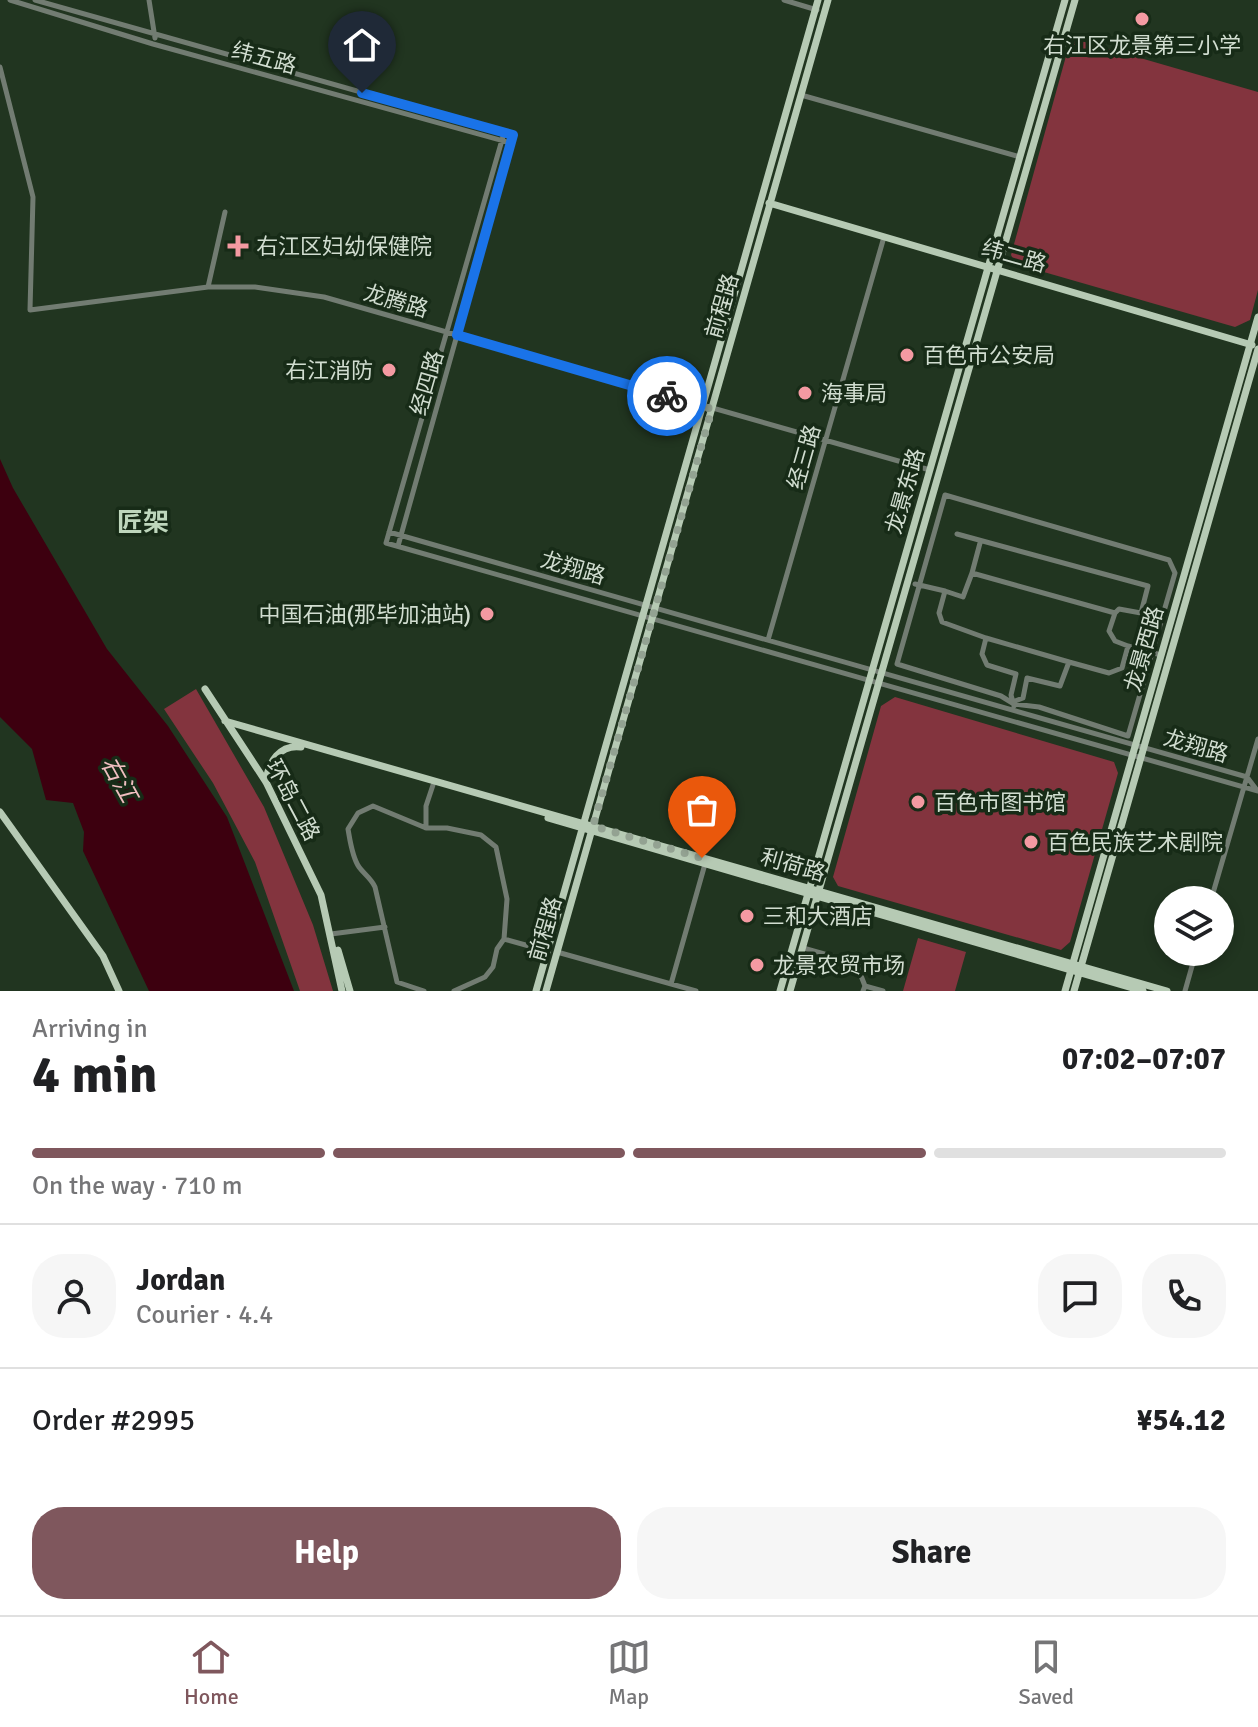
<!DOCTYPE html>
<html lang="en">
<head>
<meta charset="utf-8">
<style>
	body { margin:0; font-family:Signika,"Noto Sans SC",sans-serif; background:#f6f6f6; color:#202124; height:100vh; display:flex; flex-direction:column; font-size:30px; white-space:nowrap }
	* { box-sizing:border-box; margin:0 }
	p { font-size:26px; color:#757577 }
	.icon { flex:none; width:44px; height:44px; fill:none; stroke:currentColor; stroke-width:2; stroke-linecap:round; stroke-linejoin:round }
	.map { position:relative; height:991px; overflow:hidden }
	.drawer { display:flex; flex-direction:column; background:#fff; flex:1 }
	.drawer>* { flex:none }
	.tools { position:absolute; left:1154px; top:886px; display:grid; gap:16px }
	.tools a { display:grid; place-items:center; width:80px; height:80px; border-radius:50%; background:#fff; box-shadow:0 4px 12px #0003; font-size:40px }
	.pin { position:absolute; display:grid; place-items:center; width:68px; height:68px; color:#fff; margin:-82px -34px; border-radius:50% 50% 50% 0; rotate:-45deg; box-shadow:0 0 8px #0007 }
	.pin .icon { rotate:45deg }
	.courier { position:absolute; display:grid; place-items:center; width:80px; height:80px; margin:-40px; border:6px solid #1a73e8; border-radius:50%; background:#fff; color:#222; box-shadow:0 2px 10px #0007 }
	.headline em { font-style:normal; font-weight:700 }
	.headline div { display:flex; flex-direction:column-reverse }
	.headline { display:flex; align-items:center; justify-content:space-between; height:136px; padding:0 32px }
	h1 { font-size:52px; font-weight:700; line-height:60px }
	.bar { display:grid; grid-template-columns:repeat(4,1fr); gap:12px 8px; align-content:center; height:96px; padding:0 32px }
	.bar i { height:10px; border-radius:6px; background:#e0e0e0 }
	.bar .active { background:#7f575d }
	.bar p { grid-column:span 4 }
	.line { display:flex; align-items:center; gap:20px; padding:0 32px; border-top:2px solid #e0e0e0 }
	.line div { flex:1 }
	.round { display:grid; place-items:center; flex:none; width:84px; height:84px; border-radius:32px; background:#f6f6f6 }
	.button { display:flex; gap:16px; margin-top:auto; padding:16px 32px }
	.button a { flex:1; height:92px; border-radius:32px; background:#7f575d; color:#fff; font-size:32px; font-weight:700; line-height:92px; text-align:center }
	.button a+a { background:#f6f6f6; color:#202124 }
	.tab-bar { display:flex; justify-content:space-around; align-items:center; height:112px; border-top:2px solid #e0e0e0; background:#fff; font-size:22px; color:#757577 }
	.tab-bar a { display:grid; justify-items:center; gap:4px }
	.tab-bar .active { color:#7f575d }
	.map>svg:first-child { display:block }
	.green { fill:#83343e }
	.water { fill:#3d000f }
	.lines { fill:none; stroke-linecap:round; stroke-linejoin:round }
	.minor { stroke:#727c72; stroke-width:5 }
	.major { stroke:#b6cab4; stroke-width:7 }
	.done { stroke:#93a292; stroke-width:8; stroke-dasharray:0 14.4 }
	.route { stroke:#1a73e8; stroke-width:10 }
	.poi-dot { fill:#f49aa2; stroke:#172b17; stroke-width:3 }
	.labels { text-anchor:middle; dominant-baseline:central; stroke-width:7; stroke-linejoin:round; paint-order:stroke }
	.poi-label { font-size:22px; fill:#d1ddd0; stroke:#172b17; text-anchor:start }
	.street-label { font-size:22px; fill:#d1ddd0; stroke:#172b17 }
	.water-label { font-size:24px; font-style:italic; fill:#f0bec0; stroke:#172b17 }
	.quarter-label { font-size:26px; font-weight:bold; fill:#bed6bc; stroke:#172b17 }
</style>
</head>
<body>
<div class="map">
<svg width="1258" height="991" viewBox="0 0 1258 991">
	<rect width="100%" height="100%" fill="#213520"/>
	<path class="green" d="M1071 38 1258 92V290L1250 320 1235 327 1016 264 1011 255Z
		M196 689 264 807 313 925 333 991H300L255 862 213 783 164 709Z
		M895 697 1114 762 1118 773 1070 942 1061 950 838 886 833 877 881 706Z
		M918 938 966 952 955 991H903Z"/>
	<path class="water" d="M0 459 13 488 107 649 168 726 227 817 294 991H149L83 851 84 832 73 803 46 800 32 749 0 717Z"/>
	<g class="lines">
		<path class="minor" d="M10 0 153 44 511 143
			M35 0 513 135 398 546
			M149 0 155 38
			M784 0 817 10
			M0 67 33 197 30 310 208 287H255L324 297 930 470
			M801 95 1020 157
			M504 133 386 543 1258 791
			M208 287 225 212
			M945 495 1169 560 1175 573 1128 736 1039 707 1014 704 1001 696 897 664Z
			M389 532 1247 777 1256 789
			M957 534 1148 586 1141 613 1119 609 1115 613
			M980 543 972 573 1115 613 1109 631 1115 641 1128 646
			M915 584 945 591 939 613 942 622 986 638 982 654 987 665 1016 674 1011 695 1014 706
			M945 591 963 597 972 573
			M986 638 1069 662
			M768 640 884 237
			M1015 701 1023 698 1027 678 1060 686 1069 662 1109 673 1122 668 1128 646 1161 655
			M426 828V806L433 785
			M1211 900 1258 739
			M331 934 385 927
			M504 939 547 951
			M803 948 856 963 865 986 863 991
			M557 952 696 991
			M856 963 868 961 900 971
			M671 984 705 864
			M865 986 883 991
			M424 991 397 982 375 887C371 878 364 874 359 867 352 857 350 840 348 829L358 813 373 806 426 828H447L481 835 496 847 507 899 504 939 497 949 493 967 485 977 454 991
			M1185 991 1196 952"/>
		<path class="major" d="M769 203 1252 345
			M205 689 266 782 321 895 342 991
			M225 721 1167 991
			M266 782C268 762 280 744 301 747
			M0 812 103 956 119 991
			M548 818 1143 991
			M338 950 350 991
			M536 991 818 0
			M546 991 828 0
			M780 991 1065 0
			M790 991 1075 0
			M1065 991 1258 317
			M1074 991 1258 349"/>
	</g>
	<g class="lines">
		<path class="done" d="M667 396 712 409 593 826 702 858"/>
		<path class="route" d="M362 93 513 135 457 335 667 396"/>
	</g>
	<g class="poi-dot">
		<circle cx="1142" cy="19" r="8"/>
		<path d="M234 234h8v8h8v8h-8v8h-8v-8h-8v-8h8z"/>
		<circle cx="907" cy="355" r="8"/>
		<circle cx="389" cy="370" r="8"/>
		<circle cx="805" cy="393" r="8"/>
		<circle cx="487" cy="614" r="8"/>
		<circle cx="918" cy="802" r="8"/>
		<circle cx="1031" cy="842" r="8"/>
		<circle cx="747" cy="916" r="8"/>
		<circle cx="757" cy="965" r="8"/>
	</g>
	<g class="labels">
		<g class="poi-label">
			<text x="1142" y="45" text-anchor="middle">右江区龙景第三小学</text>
			<text x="256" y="246">右江区妇幼保健院</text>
			<text x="923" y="355">百色市公安局</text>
			<text x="373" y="370" text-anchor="end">右江消防</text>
			<text x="821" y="393">海事局</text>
			<text x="471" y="614" text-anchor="end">中国石油(那毕加油站)</text>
			<text x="934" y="802">百色市图书馆</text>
			<text x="1047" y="842">百色民族艺术剧院</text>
			<text x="763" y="916">三和大酒店</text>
			<text x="773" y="965">龙景农贸市场</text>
		</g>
		<g class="street-label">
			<text transform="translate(264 58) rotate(15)">纬五路</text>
			<text transform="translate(1014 256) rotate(16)">纬二路</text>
			<text transform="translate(396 301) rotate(16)">龙腾路</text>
			<text transform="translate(722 306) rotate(-74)">前程路</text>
			<text transform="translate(427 383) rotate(-74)">经四路</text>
			<text transform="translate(804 457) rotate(-74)">经三路</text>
			<text transform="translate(905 491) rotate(-74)">龙景东路</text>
			<text transform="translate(573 568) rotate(16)">龙翔路</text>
			<text transform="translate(1144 649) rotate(-74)">龙景西路</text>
			<text transform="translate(1196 746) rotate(16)">龙翔路</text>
			<text transform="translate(293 800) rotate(62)">环岛二路</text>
			<text transform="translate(793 865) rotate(16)">利荷路</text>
			<text transform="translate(545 929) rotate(-74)">前程路</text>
		</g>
		<g class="water-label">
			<text transform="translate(119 779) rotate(61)">右江</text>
		</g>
		<g class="quarter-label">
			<text x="143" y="523">匠架</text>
		</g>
	</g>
</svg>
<div class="tools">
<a><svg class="icon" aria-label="layers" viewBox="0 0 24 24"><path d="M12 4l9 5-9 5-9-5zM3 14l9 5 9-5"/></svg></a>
</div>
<div class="pin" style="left:702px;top:858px;background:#ea580c"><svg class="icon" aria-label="bag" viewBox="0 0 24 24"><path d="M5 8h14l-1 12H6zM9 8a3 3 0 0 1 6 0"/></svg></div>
<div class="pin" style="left:362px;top:93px;background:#1f2937"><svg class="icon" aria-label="home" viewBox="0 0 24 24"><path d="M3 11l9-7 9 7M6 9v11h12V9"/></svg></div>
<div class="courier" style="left:667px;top:396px"><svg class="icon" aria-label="bike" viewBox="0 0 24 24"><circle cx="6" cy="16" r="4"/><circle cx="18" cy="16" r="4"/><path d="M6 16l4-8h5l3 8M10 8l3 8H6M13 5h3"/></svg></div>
</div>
<section class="drawer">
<div class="headline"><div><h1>4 min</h1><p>Arriving in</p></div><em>07:02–07:07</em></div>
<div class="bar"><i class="active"></i><i class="active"></i><i class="active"></i><i></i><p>On the way · 710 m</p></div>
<div class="line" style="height:144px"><a class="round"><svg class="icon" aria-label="person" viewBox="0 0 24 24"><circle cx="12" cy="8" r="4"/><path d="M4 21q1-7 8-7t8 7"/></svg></a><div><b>Jordan</b><p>Courier · 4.4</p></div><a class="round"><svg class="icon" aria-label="chat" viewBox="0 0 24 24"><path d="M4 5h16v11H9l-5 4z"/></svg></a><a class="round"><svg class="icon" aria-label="phone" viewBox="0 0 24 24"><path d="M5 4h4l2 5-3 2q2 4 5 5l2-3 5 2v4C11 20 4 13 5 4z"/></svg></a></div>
<div class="line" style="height:104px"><div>Order #2995</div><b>¥54.12</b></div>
<div class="button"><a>Help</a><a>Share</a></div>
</section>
<nav class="tab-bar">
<a class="active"><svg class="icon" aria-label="home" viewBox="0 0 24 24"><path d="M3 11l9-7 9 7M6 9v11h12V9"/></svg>Home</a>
<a><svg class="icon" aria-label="map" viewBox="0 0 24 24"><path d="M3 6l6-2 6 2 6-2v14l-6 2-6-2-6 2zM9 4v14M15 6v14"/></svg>Map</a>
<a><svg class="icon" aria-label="saved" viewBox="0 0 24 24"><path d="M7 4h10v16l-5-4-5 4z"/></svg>Saved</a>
</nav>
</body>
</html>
